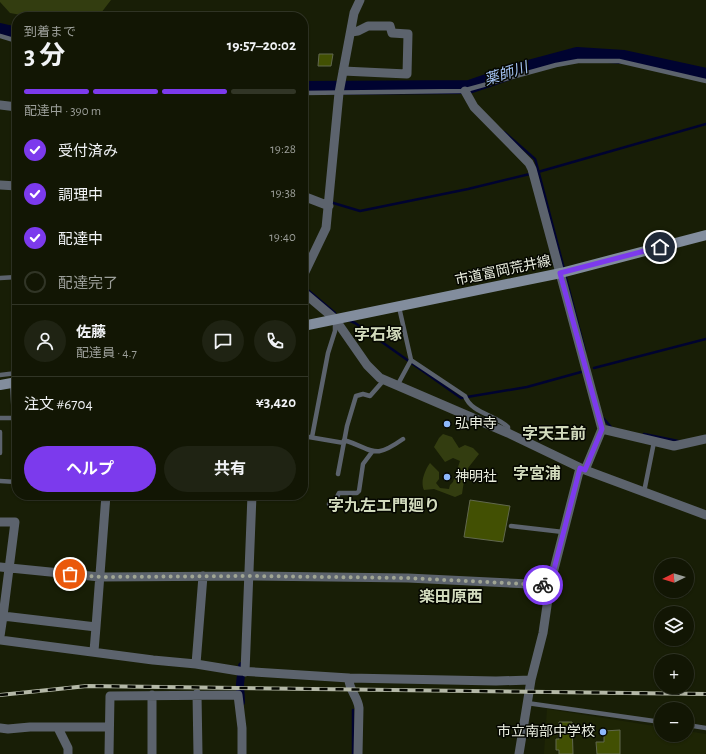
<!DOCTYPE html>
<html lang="ja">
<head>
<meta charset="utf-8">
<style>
	body { margin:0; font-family:"Alegreya Sans","Noto Sans JP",sans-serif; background:#1f2313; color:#f1f3f6; height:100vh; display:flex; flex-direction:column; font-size:15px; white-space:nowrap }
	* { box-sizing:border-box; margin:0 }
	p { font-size:13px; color:#9c9f9a }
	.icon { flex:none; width:22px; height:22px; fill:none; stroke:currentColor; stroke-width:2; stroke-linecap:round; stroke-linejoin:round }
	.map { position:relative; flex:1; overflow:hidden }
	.panel { position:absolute; left:12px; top:12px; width:296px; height:488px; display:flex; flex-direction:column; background:#121604; border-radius:16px; box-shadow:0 1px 3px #0004,0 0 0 1px #313526 }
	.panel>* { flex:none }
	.needle { width:26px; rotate:265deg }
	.controls { position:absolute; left:654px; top:558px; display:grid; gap:8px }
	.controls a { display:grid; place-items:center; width:40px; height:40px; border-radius:50%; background:#121604; box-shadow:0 1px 3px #0004,0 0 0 1px #313526; font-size:20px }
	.pin { position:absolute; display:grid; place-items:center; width:34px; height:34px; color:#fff; margin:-17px; border:2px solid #fff; border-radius:50%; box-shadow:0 1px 4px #0007 }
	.courier { position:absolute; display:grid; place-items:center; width:40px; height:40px; margin:-20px; border:3px solid #7c3aed; border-radius:50%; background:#fff; color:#222; box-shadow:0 1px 5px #0007 }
	.head em { font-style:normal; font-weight:700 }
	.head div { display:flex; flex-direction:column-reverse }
	.head { display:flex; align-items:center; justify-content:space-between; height:68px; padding:0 12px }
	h1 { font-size:26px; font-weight:700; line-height:30px }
	.bar { display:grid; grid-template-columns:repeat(4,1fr); gap:6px 4px; align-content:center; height:48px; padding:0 12px }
	.bar i { height:5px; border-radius:3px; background:#313526 }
	.bar .current { background:#7c3aed }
	.bar p { grid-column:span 4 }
	.line { display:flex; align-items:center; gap:10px; padding:0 12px; border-top:1px solid #313526 }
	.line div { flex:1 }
	.round { display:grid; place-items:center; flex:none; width:42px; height:42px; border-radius:21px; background:#1f2313 }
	ol { padding:0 12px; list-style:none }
	li { display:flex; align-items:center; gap:12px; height:44px }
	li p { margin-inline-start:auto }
	li .icon { padding:4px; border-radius:50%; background:#7c3aed; color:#fff; stroke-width:4 }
	li:last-child { color:#9c9f9a }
	li i { width:22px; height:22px; border:2px solid #313526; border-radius:50% }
	.cta { display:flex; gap:8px; margin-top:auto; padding:8px 12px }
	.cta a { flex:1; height:46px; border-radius:24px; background:#7c3aed; color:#fff; font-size:16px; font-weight:700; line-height:46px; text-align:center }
	.cta a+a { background:#1f2313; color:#f1f3f6 }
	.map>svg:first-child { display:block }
	.built { fill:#1e2505 }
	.green { fill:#333d10 }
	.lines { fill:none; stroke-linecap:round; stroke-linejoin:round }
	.stream { stroke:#000330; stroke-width:2.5 }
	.canal { stroke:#000330; stroke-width:8 }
	.river { stroke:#000330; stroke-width:14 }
	.building { fill:#425003; stroke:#61684e }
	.lane { stroke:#5c636d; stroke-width:4.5 }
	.street { stroke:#5c636d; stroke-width:9 }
	.secondary { stroke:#828d9d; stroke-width:10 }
	.rail-casing { stroke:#b4b8a7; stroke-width:4 }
	.rail { stroke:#050701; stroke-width:2.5; stroke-dasharray:8; stroke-linecap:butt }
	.done { stroke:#a0a593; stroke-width:4; stroke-dasharray:0 7.2 }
	.route { stroke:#7c3aed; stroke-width:5 }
	.poi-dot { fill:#8db9fc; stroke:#050701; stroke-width:1.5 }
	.labels { text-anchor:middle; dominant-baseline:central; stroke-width:3; stroke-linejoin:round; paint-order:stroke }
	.street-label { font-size:14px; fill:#eaeedf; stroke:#050701 }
	.poi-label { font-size:14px; fill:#eaeedf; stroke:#050701; text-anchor:start }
	.water-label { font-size:15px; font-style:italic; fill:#a3c2f1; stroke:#050701 }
	.quarter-label { font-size:16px; font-weight:bold; fill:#d2dbbd; stroke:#050701 }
</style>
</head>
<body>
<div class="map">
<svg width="706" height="754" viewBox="0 0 706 754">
	<rect width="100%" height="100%" fill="#181e06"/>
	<path class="built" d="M547 709 661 727V735H687V731L706 734V754H544Z"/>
	<path class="green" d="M0 0H111L101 13 89 17H32L10 13 0 2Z
		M443 434 452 437 459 448 465 445 473 448 479 454 468 468V477L464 481 462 494 455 497 434 489 424 490C420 482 425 470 430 463L439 472V479L436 483 440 488 449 489 450 485 453 482 460 461 453 458 445 462 434 447 439 438Z"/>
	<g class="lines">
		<path class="stream" d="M504 132 535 159 536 162 564 269
			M330 202 360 211 468 189 538 172 706 124
			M565 274 585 351
			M303 286 335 313
			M348 320 355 323 461 398 527 387 581 372
			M594 368 706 339
			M603 418 611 427
			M644 434 678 441
			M353 754V710"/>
		<path class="canal" d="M241 702 240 684 242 666"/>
		<path class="river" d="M0 30 17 34
			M303 88 469 87 521 69 577 54 624 57 706 75"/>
	</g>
	<path class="building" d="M319 54H333L331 66H318Z
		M470 500 510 506 503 542 464 537Z
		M559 722H572L573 754H559V750H556V739H559Z
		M620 730V754H597L596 742H604V731Z"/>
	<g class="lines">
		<path class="lane" d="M0 36 17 41
			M303 93 462 91 556 65 578 61H619L706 81
			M0 278 17 277
			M399 307 411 360 465 396C471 413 496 415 508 427V433
			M0 375 17 373
			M12 383 14 418
			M397 386 411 360
			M0 418H15
			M0 432V453
			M303 436 344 443
			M312 437 328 353 335 331V321
			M344 440C375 450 373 460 403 439
			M338 474 347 426 356 396 363 394 370 396 384 380
			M0 481 17 482
			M644 492 654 442
			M329 504 334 503 339 493H357L359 491 363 464 372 452
			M511 526 563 532
			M527 703 661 722
			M687 725 706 728"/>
		<path class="street" d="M343 71 407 74 408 34 392 33 390 26H368L358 31 351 32
			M465 91 474 107 529 163 532 169 602 429 585 470
			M0 105 17 107
			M0 185 17 186
			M303 196 329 206
			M303 276 326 228 339 93 354 13 360 0
			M303 292 335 319 367 365 380 378 508 433 585 470 706 515
			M602 429 674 446 706 439
			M0 522H15L3 616
			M0 567 100 577 250 576 408 578 550 585
			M0 636 3 616 96 627 106 495
			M0 640 153 660 196 664 239 671 349 678 496 681 531 680
			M94 651 96 627
			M196 664 203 576
			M245 672 252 495
			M349 678C348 689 358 697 359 708L358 754
			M197 694 198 754
			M0 728 8 729 30 727H109
			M58 728 68 748V754
			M109 754 110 696 238 695 242 728V754
			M152 754V695
			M519 754 531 680 543 633 550 585 580 468"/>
		<path class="secondary" d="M303 326 561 273 706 235
			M0 385 17 382"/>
		<defs>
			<path id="rail" d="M0 695 87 686 706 694"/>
		</defs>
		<use href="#rail" class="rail-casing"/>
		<use href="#rail" class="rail"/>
	</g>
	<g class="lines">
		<path class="done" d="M70 574 100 577 250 576 408 578 543 585"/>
		<path class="route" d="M543 585H550L580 468 585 470 602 429 560 273 660 247"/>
	</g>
	<g class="poi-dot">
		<circle cx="447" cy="424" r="4"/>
		<circle cx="447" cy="477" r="4"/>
		<circle cx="603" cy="732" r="4"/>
	</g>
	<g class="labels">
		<g class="street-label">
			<text transform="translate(503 271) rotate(-12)">市道富岡荒井線</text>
		</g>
		<g class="poi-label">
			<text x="455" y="424">弘申寺</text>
			<text x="455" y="477">神明社</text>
			<text x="595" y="732" text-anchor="end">市立南部中学校</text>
		</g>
		<g class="water-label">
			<text transform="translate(506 74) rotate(-18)">薬師川</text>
		</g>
		<g class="quarter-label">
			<text x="378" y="335">字石塚</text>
			<text x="554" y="434">字天王前</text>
			<text x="537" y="474">字宮浦</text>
			<text x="384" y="506">字九左エ門廻り</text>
			<text x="451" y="597">楽田原西</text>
		</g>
	</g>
</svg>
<div class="controls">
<a><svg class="needle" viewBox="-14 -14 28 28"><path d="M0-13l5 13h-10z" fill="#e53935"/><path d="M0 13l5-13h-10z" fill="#9c9f9a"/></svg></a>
<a><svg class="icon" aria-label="layers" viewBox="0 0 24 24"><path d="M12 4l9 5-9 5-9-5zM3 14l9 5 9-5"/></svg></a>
<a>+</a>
<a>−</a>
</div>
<div class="pin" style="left:70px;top:574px;background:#ea580c"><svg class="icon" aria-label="bag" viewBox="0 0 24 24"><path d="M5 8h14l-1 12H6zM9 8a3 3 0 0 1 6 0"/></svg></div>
<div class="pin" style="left:660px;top:247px;background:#1f2937"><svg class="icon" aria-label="home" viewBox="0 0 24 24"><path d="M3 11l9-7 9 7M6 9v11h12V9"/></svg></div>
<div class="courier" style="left:543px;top:585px"><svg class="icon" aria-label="bike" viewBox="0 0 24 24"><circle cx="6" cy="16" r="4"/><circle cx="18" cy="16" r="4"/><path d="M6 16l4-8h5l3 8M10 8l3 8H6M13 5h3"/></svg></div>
<section class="panel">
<div class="head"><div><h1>3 分</h1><p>到着まで</p></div><em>19:57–20:02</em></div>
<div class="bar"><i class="current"></i><i class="current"></i><i class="current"></i><i></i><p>配達中 · 390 m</p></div>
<ol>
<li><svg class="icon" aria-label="check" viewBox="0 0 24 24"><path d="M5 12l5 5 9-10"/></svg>受付済み<p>19:28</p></li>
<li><svg class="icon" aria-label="check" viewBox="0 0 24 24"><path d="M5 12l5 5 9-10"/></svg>調理中<p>19:38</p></li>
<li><svg class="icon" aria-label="check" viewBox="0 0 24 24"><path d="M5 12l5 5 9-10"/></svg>配達中<p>19:40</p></li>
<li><i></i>配達完了</li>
</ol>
<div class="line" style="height:72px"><a class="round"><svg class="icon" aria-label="person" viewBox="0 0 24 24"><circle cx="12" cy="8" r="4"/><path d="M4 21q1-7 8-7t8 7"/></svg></a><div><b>佐藤</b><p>配達員 · 4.7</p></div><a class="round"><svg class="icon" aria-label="chat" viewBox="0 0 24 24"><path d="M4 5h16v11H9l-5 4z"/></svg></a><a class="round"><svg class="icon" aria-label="phone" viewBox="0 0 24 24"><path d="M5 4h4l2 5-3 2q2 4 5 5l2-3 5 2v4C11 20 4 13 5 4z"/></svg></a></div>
<div class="line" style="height:52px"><div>注文 #6704</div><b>¥3,420</b></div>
<div class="cta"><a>ヘルプ</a><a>共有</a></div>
</section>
</div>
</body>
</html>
